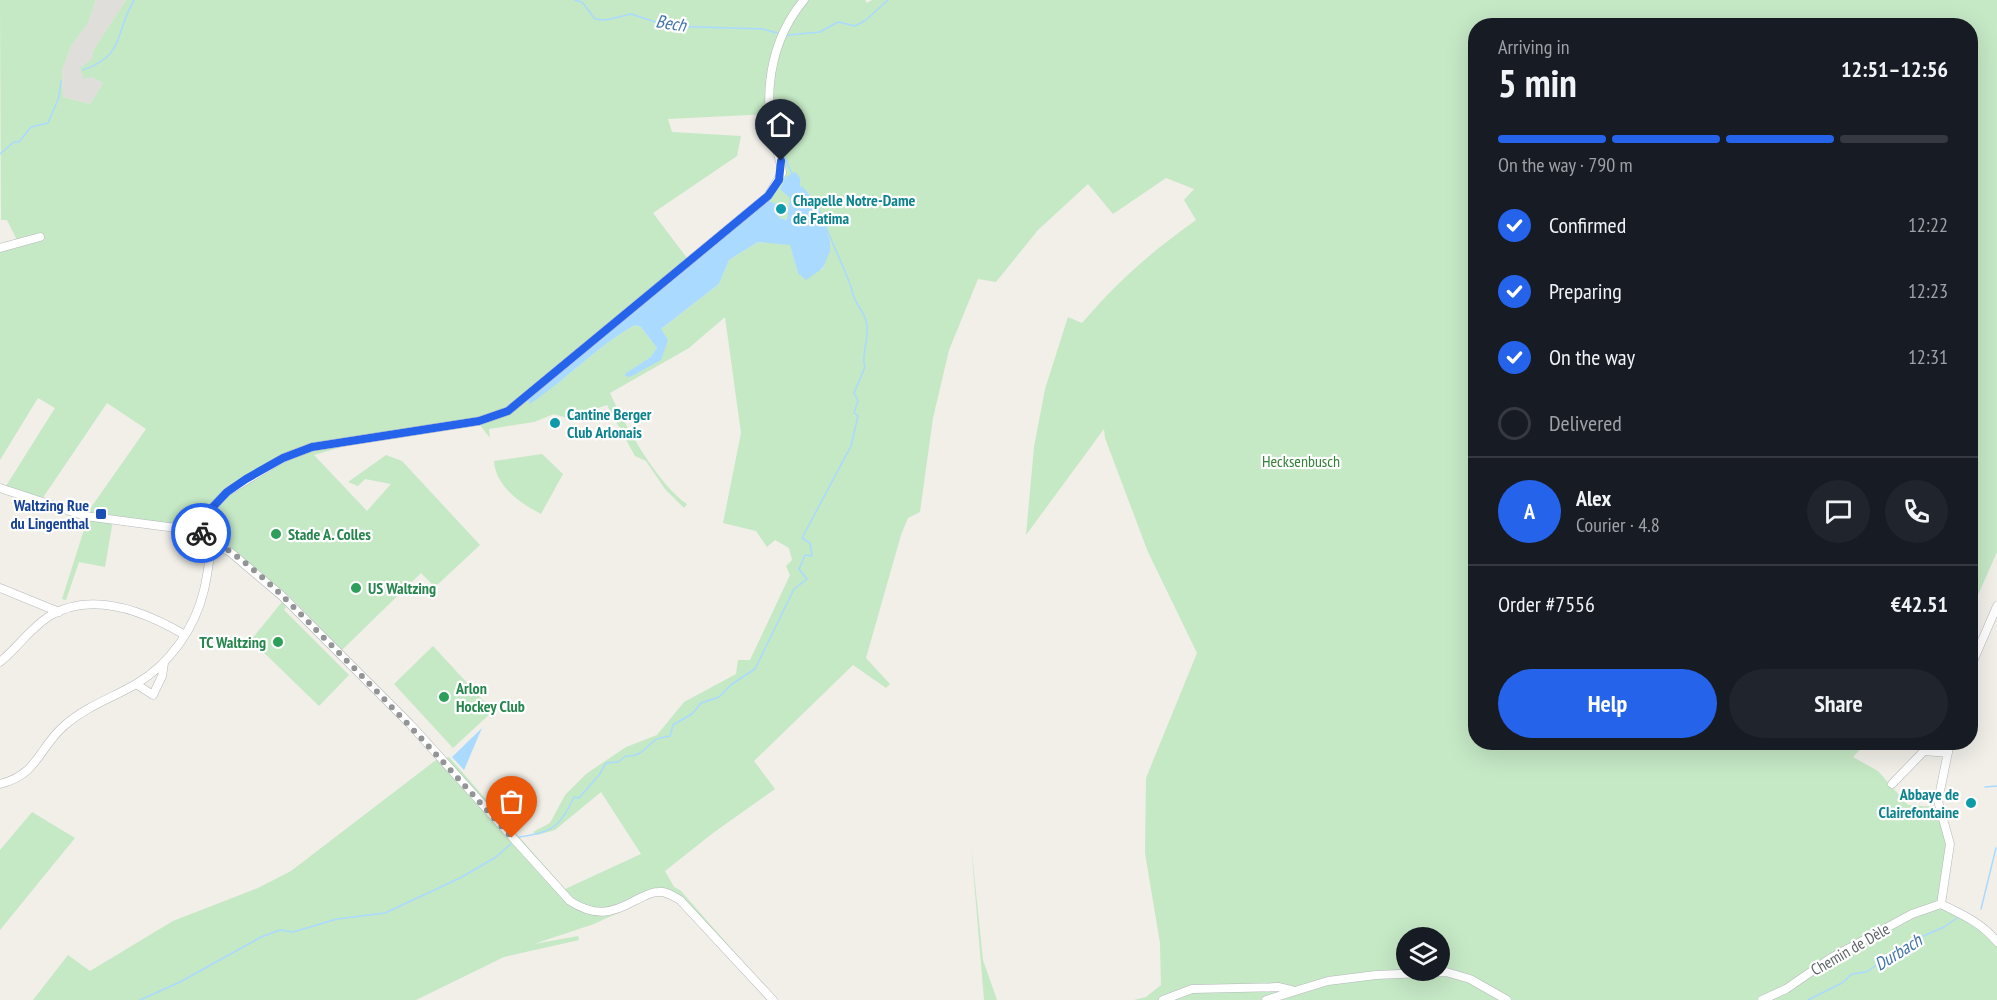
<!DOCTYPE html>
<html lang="en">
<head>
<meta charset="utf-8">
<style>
	body { margin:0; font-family:"PT Sans Narrow",sans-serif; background:#20242c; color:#f1f3f6; height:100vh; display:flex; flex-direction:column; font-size:22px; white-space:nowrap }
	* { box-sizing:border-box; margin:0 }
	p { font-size:20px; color:#9ea1a6 }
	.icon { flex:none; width:33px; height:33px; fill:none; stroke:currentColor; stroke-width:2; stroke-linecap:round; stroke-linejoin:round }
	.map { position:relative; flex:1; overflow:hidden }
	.drawer { position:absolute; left:1468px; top:18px; width:510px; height:732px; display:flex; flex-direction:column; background:#171b24; border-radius:24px; box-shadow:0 6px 24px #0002 }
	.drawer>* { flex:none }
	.buttons { position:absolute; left:1396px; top:927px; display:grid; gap:12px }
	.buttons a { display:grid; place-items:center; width:54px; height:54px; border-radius:50%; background:#171b24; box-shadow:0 6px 24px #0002; font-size:30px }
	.pin { position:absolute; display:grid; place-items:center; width:51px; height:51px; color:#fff; margin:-62px -26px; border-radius:50% 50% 50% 0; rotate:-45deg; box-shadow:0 0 6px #0007 }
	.pin .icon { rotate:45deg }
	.courier { position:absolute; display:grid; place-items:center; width:60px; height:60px; margin:-30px; border:4px solid #2563eb; border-radius:50%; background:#fff; color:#222; box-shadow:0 2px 8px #0007 }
	.summary em { font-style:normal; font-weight:800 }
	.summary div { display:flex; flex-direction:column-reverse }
	.summary { display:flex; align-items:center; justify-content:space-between; height:102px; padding:0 30px }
	h1 { font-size:39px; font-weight:800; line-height:45px }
	.bar { display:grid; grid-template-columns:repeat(4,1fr); gap:9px 6px; align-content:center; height:72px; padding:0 30px }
	.bar i { height:8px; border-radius:4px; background:#363941 }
	.bar .active { background:#2563eb }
	.bar p { grid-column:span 4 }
	.line { display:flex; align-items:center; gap:15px; padding:0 30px; border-top:2px solid #363941 }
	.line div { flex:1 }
	.round { display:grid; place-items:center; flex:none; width:63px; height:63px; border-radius:32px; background:#20242c }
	ol { padding:0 30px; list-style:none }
	li { display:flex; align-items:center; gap:18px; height:66px }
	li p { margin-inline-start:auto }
	li .icon { padding:6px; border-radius:50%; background:#2563eb; color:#fff; stroke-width:4 }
	li:last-child { color:#9ea1a6 }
	li i { width:33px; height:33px; border:3px solid #363941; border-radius:50% }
	.primary-button { display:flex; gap:12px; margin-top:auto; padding:12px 30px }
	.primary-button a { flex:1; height:69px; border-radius:36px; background:#2563eb; color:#fff; font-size:24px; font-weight:800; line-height:69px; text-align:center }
	.primary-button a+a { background:#20242c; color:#f1f3f6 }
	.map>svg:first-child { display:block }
	.industrial { fill:#e0deda }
	.green { fill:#c5e8c5; fill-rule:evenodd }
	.water { fill:#aadaff }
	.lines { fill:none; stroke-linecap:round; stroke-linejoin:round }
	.stream { stroke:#aadaff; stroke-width:1.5 }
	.minor-casing { stroke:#b5b8bc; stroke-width:9 }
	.minor { stroke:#fff; stroke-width:8 }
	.done { stroke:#929495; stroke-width:6; stroke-dasharray:0 10.8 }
	.route { stroke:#2563eb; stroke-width:8 }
	.culture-dot { fill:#0f9aa8; stroke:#fff; stroke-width:2 }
	.transit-dot { fill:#1a4fb4; stroke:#fff; stroke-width:2 }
	.leisure-dot { fill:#2e9e5b; stroke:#fff; stroke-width:2 }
	.labels { text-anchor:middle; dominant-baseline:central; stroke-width:4.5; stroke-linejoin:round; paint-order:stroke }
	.culture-label { font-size:16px; font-weight:bold; fill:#0d838f; stroke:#fff; text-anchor:start }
	.park-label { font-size:16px; fill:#348238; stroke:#fff }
	.transit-label { font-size:16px; font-weight:bold; fill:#164399; stroke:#fff; text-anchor:end }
	.leisure-label { font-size:16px; font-weight:bold; fill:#27864d; stroke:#fff; text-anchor:start }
	.street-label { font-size:16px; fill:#5f6368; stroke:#fff }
	.water-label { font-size:18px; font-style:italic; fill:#4174aa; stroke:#fff }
</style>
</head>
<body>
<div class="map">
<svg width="1997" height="1000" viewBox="0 0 1997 1000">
	<rect width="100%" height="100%" fill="#f1efe8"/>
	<path class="industrial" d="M96 0H126L94 49 91 77 103 83 90 104 63 97 62 70 71 46 88 23Z"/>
	<path class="green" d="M0 0H96L88 23 71 46 62 70 63 97 90 104 103 83 91 77 84 79 80 68 92 59 94 49 126 0H865L867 3 872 0H1997V552L1978 595 1971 598V26H1476V742L1866 743 1853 757 1878 771 1908 805 1939 807 1950 844 1941 904 1972 919 1997 942V1000H1134L1146 997 1161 985 1160 943 1145 853 1146 778 1197 653 1148 552 1105 438 1104 429 1026 535 1034 447 1045 389 1068 317 1082 323C1119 280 1150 253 1196 220L1184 200 1194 189 1166 178 1113 214 1088 184 1038 230 996 282 978 279 949 350 933 418 920 512 908 518 901 535 866 658 890 684 886 688 853 665 754 761 775 789 713 833 665 871 674 887 680 890 777 1000H767L679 902 657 895 594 924 534 944 578 936 579 940 504 957 416 1000H33L68 955 90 971 173 921 258 888 291 871 436 760 449 757 565 889 641 854 601 792 555 830 537 835 533 832 550 823 565 795 586 774 626 747 657 735 684 702 736 674 738 660H750L790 575 786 566 792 560 789 548 775 540 767 547 756 531 723 523 741 433 725 317 689 348 610 393C624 424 659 486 687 504L684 508 665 489 646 461 635 456 607 405 567 418 554 414 534 422 489 429 490 438 480 425 345 446 314 455 367 511 391 484 365 479 358 486 348 482 386 455 402 461 480 545 435 587 421 573 342 650 287 594 282 602 286 607 284 610 349 675 319 706 251 640 282 602 213 541 202 534 113 520 105 567 79 562 66 600 62 599 88 517 85 516 146 429 107 403 42 499 6 486 55 408 38 398 0 460V252L12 249 16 238 7 220H1ZM770 114 782 173 766 193 687 258 653 213 737 156 741 136 672 132 668 119ZM795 173C799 178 798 180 800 186 804 195 815 200 819 209 825 220 824 231 830 242L823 269 814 272 798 273 790 244 758 242 729 260 719 284 661 329V360L626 373 652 357 657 348 641 327 635 325C596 347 567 379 530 403L528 400 567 369 779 218 787 220ZM1407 938H1440V970H1407Z
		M542 454 563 474 541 514C520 503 496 487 494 461Z
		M433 646 493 711 453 748 394 684Z
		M32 812 75 838 0 930V850Z
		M971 844 983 960 997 1000H984Z"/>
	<path class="water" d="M795 172 800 178V186L819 207 830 242V251L823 268 806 280 798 273 790 245 758 242 729 260 719 284 661 329 668 340 661 360 630 377 625 376 626 373 651 357 657 348 641 327 635 325C596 347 567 379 530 404L528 400 767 200 778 205 779 218 787 220 790 198 780 189 786 177Z
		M482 728 464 770 452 757Z"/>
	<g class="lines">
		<path class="stream" d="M574 0 582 2 595 19 606 20 631 14 668 26 763 29 777 33
			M788 35 820 32 838 22 855 26 866 20 888 0
			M83 70C126 55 114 34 134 0
			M773 95 774 117
			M777 140 793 176
			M0 154 14 142H19L31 127 48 123 59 97 61 81
			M802 187 814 202
			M817 206 821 215
			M1985 787 1997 786
			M519 837C552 832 560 828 574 797L579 798 599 775 606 763 618 762 626 756C641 757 645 748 655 740 659 738 666 737 670 736L673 725 692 714 701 703 719 697 732 684 755 669 794 589 807 579 799 569 805 555 812 556 810 543 802 538 851 446 858 416 854 413 858 401 854 393 865 367C860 356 871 336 866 321 864 312 857 306 854 297 852 293 852 288 850 284 842 262 831 242 823 219
			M1981 909 1996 848
			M140 1000 180 982 261 937 280 930 293 932 337 919 385 913 460 878 496 857 511 844
			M1808 1000 1842 983 1852 974 1866 972 1914 940 1944 927 1957 918"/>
		<defs>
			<path id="minor" d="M0 248 40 237
				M0 488 85 516 191 530 230 552 282 596 410 724 570 901C595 917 611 914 636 900 643 897 650 892 658 892 666 891 673 896 680 900L773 1000
				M191 530 227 492 283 458 312 447 479 421 508 411 768 196 782 173C781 158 774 146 772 132 764 85 773 37 804 0
				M0 588 59 612
				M0 662C17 648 30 629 48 617 92 589 146 612 185 635
				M1971 666 1997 606
				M136 684 153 695 162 676 164 663
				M0 784C39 774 38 748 65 725 87 706 112 698 136 684 170 664 195 628 204 590 208 574 209 557 213 541
				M1892 784 1924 751 1948 753
				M1941 904 1950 844 1938 801 1950 742
				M1941 904C1963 915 1982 923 1997 942
				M1163 1000 1192 989 1278 987 1291 990
				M1266 1000 1328 981 1376 975 1446 972 1470 979 1507 1000
				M1762 1000 1786 989 1831 958 1912 914 1941 904"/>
		</defs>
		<use href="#minor" class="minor-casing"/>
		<use href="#minor" class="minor"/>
	</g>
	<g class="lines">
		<path class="done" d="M201 533C248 559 285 598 322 636 388 701 450 769 512 838"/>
		<path class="route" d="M201 533 191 530 227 492 246 479 283 458 312 447 479 421 508 411 768 196 779 180 781 161"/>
	</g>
	<g class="culture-dot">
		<circle cx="781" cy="209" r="6"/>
		<circle cx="555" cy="423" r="6"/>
		<circle cx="1971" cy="803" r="6"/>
	</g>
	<rect class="transit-dot" x="95" y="508" width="12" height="12" rx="3"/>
	<g class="leisure-dot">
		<circle cx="276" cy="534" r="6"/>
		<circle cx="356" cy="588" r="6"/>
		<circle cx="278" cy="642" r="6"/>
		<circle cx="444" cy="697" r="6"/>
	</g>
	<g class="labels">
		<g class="culture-label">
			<text x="793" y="200">Chapelle Notre-Dame<tspan x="793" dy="18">de Fatima</tspan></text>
			<text x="567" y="414">Cantine Berger<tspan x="567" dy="18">Club Arlonais</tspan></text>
			<text x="1959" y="794" text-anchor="end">Abbaye de<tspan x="1959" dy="18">Clairefontaine</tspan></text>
		</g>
		<g class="park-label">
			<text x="1301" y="461">Hecksenbusch</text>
		</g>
		<g class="transit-label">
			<text x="89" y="505">Waltzing Rue<tspan x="89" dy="18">du Lingenthal</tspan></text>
		</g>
		<g class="leisure-label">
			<text x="288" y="534">Stade A. Colles</text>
			<text x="368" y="588">US Waltzing</text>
			<text x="266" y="642" text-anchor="end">TC Waltzing</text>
			<text x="456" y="688">Arlon<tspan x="456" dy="18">Hockey Club</tspan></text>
		</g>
		<g class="street-label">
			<text transform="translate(1850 949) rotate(-30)">Chemin de Dèle</text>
		</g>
		<g class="water-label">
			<text transform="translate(671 23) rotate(9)">Bech</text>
			<text transform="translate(1898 952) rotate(-32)">Durbach</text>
		</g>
	</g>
</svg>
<div class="buttons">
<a><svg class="icon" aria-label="layers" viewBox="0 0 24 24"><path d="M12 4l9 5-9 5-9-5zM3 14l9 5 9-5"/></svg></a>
</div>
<div class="pin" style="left:512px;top:838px;background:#ea580c"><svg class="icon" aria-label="bag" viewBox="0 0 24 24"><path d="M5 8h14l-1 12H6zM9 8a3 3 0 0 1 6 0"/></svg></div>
<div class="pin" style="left:781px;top:161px;background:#1f2937"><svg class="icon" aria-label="home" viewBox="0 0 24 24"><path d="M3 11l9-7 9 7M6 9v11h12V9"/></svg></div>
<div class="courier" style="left:201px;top:533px"><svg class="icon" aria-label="bike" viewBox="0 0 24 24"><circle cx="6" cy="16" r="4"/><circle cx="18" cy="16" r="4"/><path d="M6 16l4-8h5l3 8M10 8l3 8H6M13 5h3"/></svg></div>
<section class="drawer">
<div class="summary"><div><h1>5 min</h1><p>Arriving in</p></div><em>12:51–12:56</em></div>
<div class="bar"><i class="active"></i><i class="active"></i><i class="active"></i><i></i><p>On the way · 790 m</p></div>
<ol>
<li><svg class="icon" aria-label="check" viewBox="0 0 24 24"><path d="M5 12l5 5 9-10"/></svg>Confirmed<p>12:22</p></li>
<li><svg class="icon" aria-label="check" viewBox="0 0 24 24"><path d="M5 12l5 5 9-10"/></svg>Preparing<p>12:23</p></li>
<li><svg class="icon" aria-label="check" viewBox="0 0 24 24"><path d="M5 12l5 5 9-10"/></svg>On the way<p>12:31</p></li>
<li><i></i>Delivered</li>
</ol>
<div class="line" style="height:108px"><b class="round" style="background:#2563eb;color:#fff">A</b><div><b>Alex</b><p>Courier · 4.8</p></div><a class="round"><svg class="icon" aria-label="chat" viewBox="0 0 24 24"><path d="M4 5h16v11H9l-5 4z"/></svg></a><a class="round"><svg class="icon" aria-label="phone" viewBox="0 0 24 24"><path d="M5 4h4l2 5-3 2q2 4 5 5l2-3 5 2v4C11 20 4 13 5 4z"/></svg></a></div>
<div class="line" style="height:78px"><div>Order #7556</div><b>€42.51</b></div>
<div class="primary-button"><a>Help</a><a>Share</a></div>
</section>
</div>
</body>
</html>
